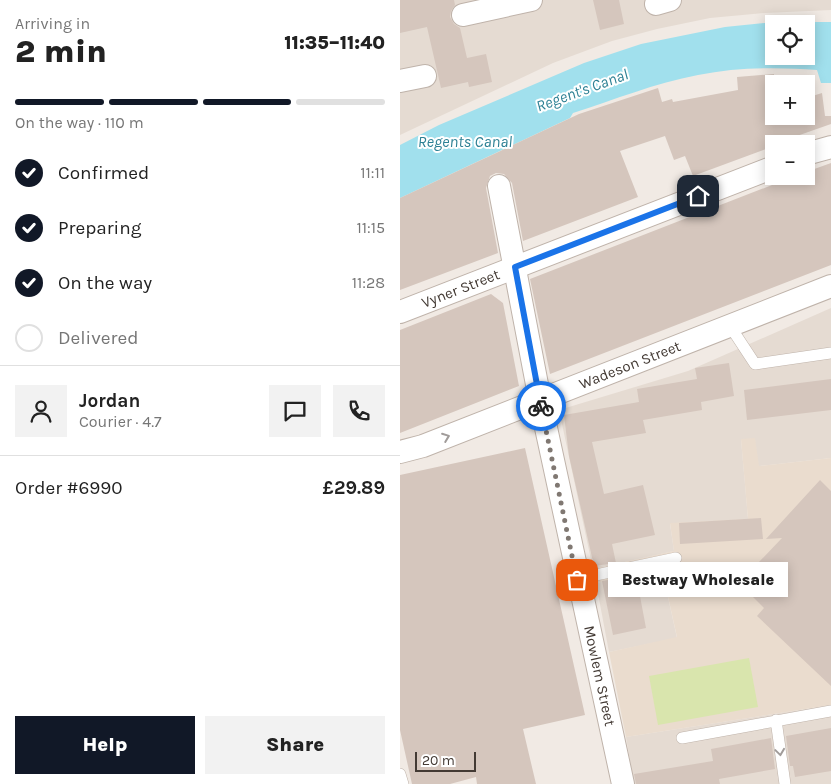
<!DOCTYPE html>
<html lang="en">
<head>
<meta charset="utf-8">
<style>
	body { margin:0; font-family:Karla,sans-serif; background:#f2f2f2; color:#222; height:100vh; display:flex; flex-direction:column; font-size:19px; white-space:nowrap }
	* { box-sizing:border-box; margin:0 }
	p { font-size:16px; color:#767676 }
	.icon { flex:none; width:28px; height:28px; fill:none; stroke:currentColor; stroke-width:2; stroke-linecap:round; stroke-linejoin:round }
	.map { position:relative; flex:1; overflow:hidden }
	.side { display:flex; flex-direction:column; background:#fff; width:400px }
	.side>* { flex:none }
	.fabs { position:absolute; left:365px; top:15px; display:grid; gap:10px }
	.fabs a { display:grid; place-items:center; width:50px; height:50px; border-radius:0px; background:#fff; box-shadow:0 2px 12px #0003; font-size:25px }
	.scale { position:absolute; left:15px; bottom:12px; width:61px; box-sizing:border-box; padding-left:5px; border:2px solid #433a34; border-top:0; font-size:14px; line-height:18px; white-space:nowrap; color:#433a34; -webkit-text-stroke:4px #fff; paint-order:stroke }
	.pin { position:absolute; display:grid; place-items:center; width:42px; height:42px; color:#fff; margin:-21px; border-radius:10px; box-shadow:0 2px 8px #0006 }
	.courier { position:absolute; display:grid; place-items:center; width:50px; height:50px; margin:-25px; border:4px solid #1a73e8; border-radius:50%; background:#fff; color:#222; box-shadow:0 1px 6px #0007 }
	.bubble { position:absolute; height:35px; border-radius:0px; background:#fff; box-shadow:0 2px 12px #0003; font-size:16px; font-weight:800; line-height:35px; text-align:center }
	.head em { font-style:normal; font-weight:800 }
	.head div { display:flex; flex-direction:column-reverse }
	.head { display:flex; align-items:center; justify-content:space-between; height:85px; padding:0 15px }
	h1 { font-size:32px; font-weight:800; line-height:38px }
	.bar { display:grid; grid-template-columns:repeat(4,1fr); gap:8px 5px; align-content:center; height:60px; padding:0 15px }
	.bar i { height:6px; border-radius:4px; background:#e0e0e0 }
	.bar .current { background:#111827 }
	.bar p { grid-column:span 4 }
	.line { display:flex; align-items:center; gap:12px; padding:0 15px; border-top:1px solid #e0e0e0 }
	.line div { flex:1 }
	.round { display:grid; place-items:center; flex:none; width:52px; height:52px; border-radius:0px; background:#f2f2f2 }
	ol { padding:0 15px; list-style:none }
	li { display:flex; align-items:center; gap:15px; height:55px }
	li p { margin-inline-start:auto }
	li .icon { padding:5px; border-radius:50%; background:#111827; color:#fff; stroke-width:4 }
	li:last-child { color:#767676 }
	li i { width:28px; height:28px; border:2px solid #e0e0e0; border-radius:50% }
	.cta { display:flex; gap:10px; margin-top:auto; padding:10px 15px }
	.cta a { flex:1; height:58px; border-radius:0px; background:#111827; color:#fff; font-size:20px; font-weight:800; line-height:58px; text-align:center }
	.cta a+a { background:#f2f2f2; color:#222 }
	main { display:flex; flex:1; min-height:0 }
	.map>svg:first-child { display:block }
	.residential { fill:#e5dbd2 }
	.education { fill:#eadcce }
	.green { fill:#d9e5ad }
	.water { fill:#a1e0ed; fill-rule:evenodd }
	.building { fill:#d5c6bd }
	.lines { fill:none; stroke-linecap:round; stroke-linejoin:round }
	.lane-casing { stroke:#bfb3aa; stroke-width:12 }
	.street-casing { stroke:#bfb3aa; stroke-width:24 }
	.lane { stroke:#fff; stroke-width:11 }
	.street { stroke:#fff; stroke-width:22 }
	.oneway { stroke:#a19c9a }
	.done { stroke:#807872; stroke-width:5; stroke-dasharray:0 9 }
	.route { stroke:#1a73e8; stroke-width:6 }
	.labels { text-anchor:middle; dominant-baseline:central; stroke-width:4; stroke-linejoin:round; paint-order:stroke }
	.street-label { font-size:15px; fill:#433a34; stroke:#fff }
	.water-label { font-size:16px; font-style:italic; fill:#2d8094; stroke:#fff }
</style>
</head>
<body>
<main>
<section class="side">
<div class="head"><div><h1>2 min</h1><p>Arriving in</p></div><em>11:35–11:40</em></div>
<div class="bar"><i class="current"></i><i class="current"></i><i class="current"></i><i></i><p>On the way · 110 m</p></div>
<ol>
<li><svg class="icon" aria-label="check" viewBox="0 0 24 24"><path d="M5 12l5 5 9-10"/></svg>Confirmed<p>11:11</p></li>
<li><svg class="icon" aria-label="check" viewBox="0 0 24 24"><path d="M5 12l5 5 9-10"/></svg>Preparing<p>11:15</p></li>
<li><svg class="icon" aria-label="check" viewBox="0 0 24 24"><path d="M5 12l5 5 9-10"/></svg>On the way<p>11:28</p></li>
<li><i></i>Delivered</li>
</ol>
<div class="line" style="height:90px"><a class="round"><svg class="icon" aria-label="person" viewBox="0 0 24 24"><circle cx="12" cy="8" r="4"/><path d="M4 21q1-7 8-7t8 7"/></svg></a><div><b>Jordan</b><p>Courier · 4.7</p></div><a class="round"><svg class="icon" aria-label="chat" viewBox="0 0 24 24"><path d="M4 5h16v11H9l-5 4z"/></svg></a><a class="round"><svg class="icon" aria-label="phone" viewBox="0 0 24 24"><path d="M5 4h4l2 5-3 2q2 4 5 5l2-3 5 2v4C11 20 4 13 5 4z"/></svg></a></div>
<div class="line" style="height:65px"><div>Order #6990</div><b>£29.89</b></div>
<div class="cta"><a>Help</a><a>Share</a></div>
</section>
<div class="map">
<svg width="431" height="784" viewBox="0 0 431 784">
	<rect width="100%" height="100%" fill="#f1eae4"/>
	<path class="residential" d="M0 0H431V10L365 13 310 18 257 29 212 41 153 63 0 135Z
		M431 308V458L359 466 341 439 348 519 270 524 274 551 193 569 159 410 288 371Z
		M262 570 277 638 209 652 196 583Z
		M431 705V784H234L226 737Z"/>
	<path class="education" d="M355 438 359 466 431 458V705L226 737 209 652 277 637 262 570 196 583 193 569 274 551 270 523 348 519 341 439Z"/>
	<path class="green" d="M349 658 358 707 258 725 249 676Z"/>
	<path class="water" d="M374 22H431V83H421L417 70C378 67 337 67 298 75 255 83 214 100 173 113L170 118 0 198V145L39 125 184 63 241 44 325 27ZM374 24H406V56H374Z"/>
	<path class="building" d="M0 0H54L55 5 51 11 50 17 54 24 60 28 67 58 86 54 92 82 69 87 68 82 41 88 27 27 0 33Z
		M193 0H219L224 24 200 30Z
		M374 74V116H406V98L422 93 425 116H431V124L374 144V146L293 176 285 156 274 160 265 136 220 151 238 197 123 241 112 183 104 174 96 173 90 176 86 188 98 253 0 290V198L179 114 258 88 262 102 272 99 273 102 338 90 337 77Z
		M431 163V265L150 374 130 279 372 185 396 176H406V172Z
		M91 294 103 303 119 386 0 433V330Z
		M329 363 334 396 301 402 302 410 243 420 246 433 192 442 204 494 243 485 255 535 212 544 216 563 194 566 169 456 164 415 239 402 237 389 297 379 295 368Z
		M431 379V410L347 420 344 390Z
		M125 448 185 715 123 729 136 784H77L76 777 50 784H12L0 730V475Z
		M420 480 431 491V686L357 616 364 608 339 583 382 538 366 539Z
		M361 518 363 539 280 544 279 523Z
		M236 575 246 628 213 635 202 581Z
		M431 728V771L395 777 393 766H390L386 736Z
		M371 738 375 769 319 779 320 784H236L234 774 313 761 311 749Z"/>
	<g class="lines">
		<defs>
			<path id="lane" d="M330 326 355 364 431 353
				M177 579 276 558
				M376 720 385 784
				M282 738 431 711
				M0 774 3 784"/>
			<g id="street">
				<path d="M256 4 270 0"/>
				<path d="M63 15 131 0"/>
				<path d="M0 81 25 76"/>
				<path d="M406 154 431 147"/>
				<path id="s1" d="M99 186 140 400 223 784"/>
				<path id="s2" d="M0 312 374 167"/>
				<path id="s3" d="M0 452 23 446 431 286"/>
			</g>
		</defs>
		<use href="#lane" class="lane-casing"/>
		<use href="#street" class="street-casing"/>
		<use href="#lane" class="lane"/>
		<use href="#street" class="street"/>
	</g>
	<defs><path id="oneway-chevron" d="M-2-3.5L2.5 0L-2 3.5" fill="none" stroke-width="1.6" stroke-linecap="round" stroke-linejoin="round" transform="scale(1.25)"/></defs>
	<g class="oneway">
		<use href="#oneway-chevron" transform="translate(46 437) rotate(-21)"/>
		<use href="#oneway-chevron" transform="translate(380 752) rotate(82)"/>
	</g>
	<g class="lines">
		<path class="done" d="M141 406 177 580"/>
		<path class="route" d="M141 406 115 267 298 196"/>
	</g>
	<g class="labels">
		<g class="street-label">
			<text stroke="none"><textPath href="#s2" startOffset="65">Vyner Street</textPath></text>
			<text stroke="none"><textPath href="#s3" startOffset="246">Wadeson Street</textPath></text>
			<text stroke="none"><textPath href="#s1" startOffset="500">Mowlem Street</textPath></text>
		</g>
		<g class="water-label">
			<text transform="translate(182 90) rotate(-20)">Regent's Canal</text>
			<text x="65" y="141">Regents Canal</text>
		</g>
	</g>
</svg>
<div class="fabs">
<a><svg class="icon" aria-label="locate" viewBox="0 0 24 24"><circle cx="12" cy="12" r="6"/><path d="M12 2v4M12 18v4M2 12h4M18 12h4"/></svg></a>
<a>+</a>
<a>−</a>
</div>
<div class="scale">20 m</div>
<div class="pin" style="left:177px;top:580px;background:#ea580c"><svg class="icon" aria-label="bag" viewBox="0 0 24 24"><path d="M5 8h14l-1 12H6zM9 8a3 3 0 0 1 6 0"/></svg></div>
<div class="pin" style="left:298px;top:196px;background:#1f2937"><svg class="icon" aria-label="home" viewBox="0 0 24 24"><path d="M3 11l9-7 9 7M6 9v11h12V9"/></svg></div>
<div class="courier" style="left:141px;top:406px"><svg class="icon" aria-label="bike" viewBox="0 0 24 24"><circle cx="6" cy="16" r="4"/><circle cx="18" cy="16" r="4"/><path d="M6 16l4-8h5l3 8M10 8l3 8H6M13 5h3"/></svg></div>
<div class="bubble" style="left:208px;top:562px;width:180px">Bestway Wholesale</div>
</div>
</main>
</body>
</html>
